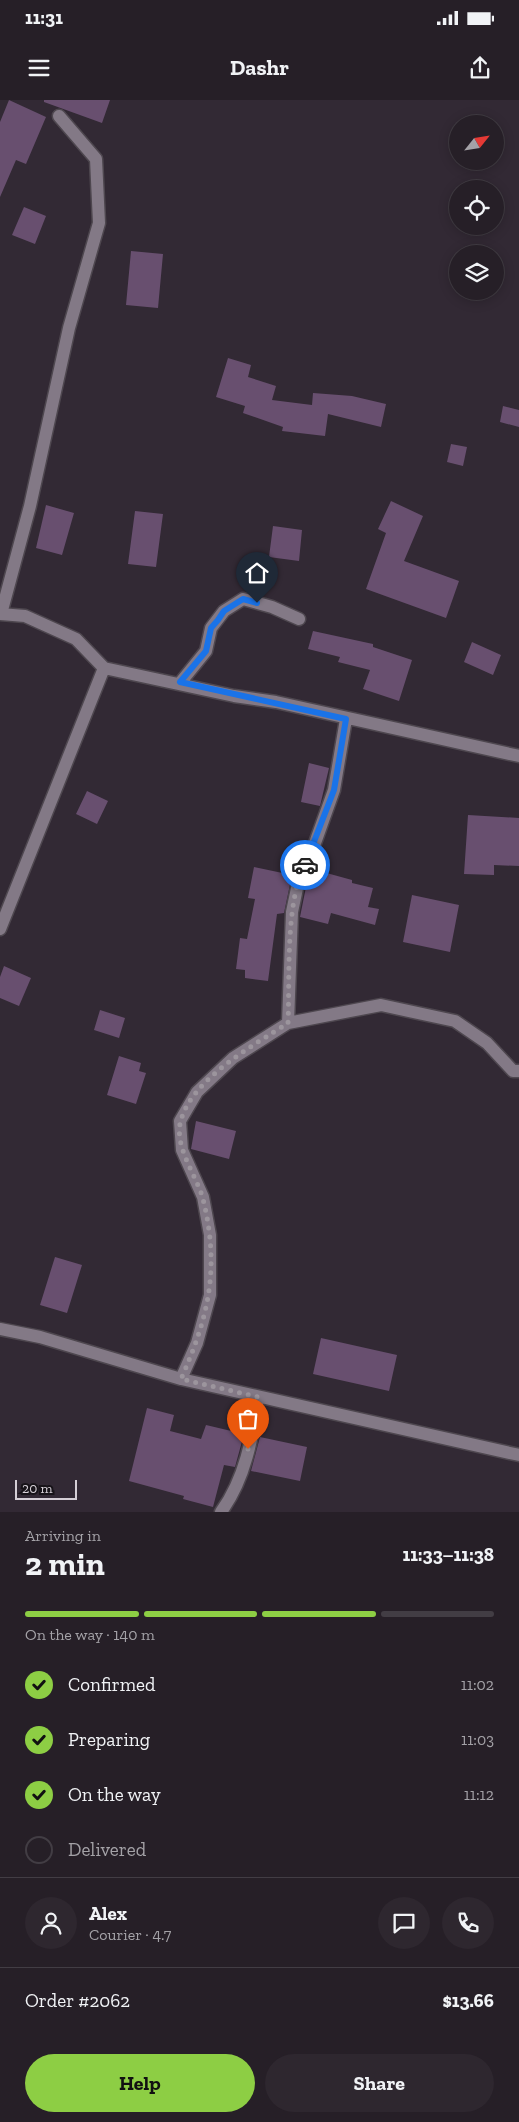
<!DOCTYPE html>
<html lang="en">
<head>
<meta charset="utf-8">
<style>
	body { margin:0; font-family:"Zilla Slab",serif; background:#2e272f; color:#f1f3f6; height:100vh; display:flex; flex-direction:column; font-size:19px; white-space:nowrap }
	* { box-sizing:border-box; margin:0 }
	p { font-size:16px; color:#a4a2a7 }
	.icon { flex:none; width:28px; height:28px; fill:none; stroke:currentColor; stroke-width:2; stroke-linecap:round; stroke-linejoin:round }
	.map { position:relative; height:1412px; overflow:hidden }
	.details { display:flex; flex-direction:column; background:#261f27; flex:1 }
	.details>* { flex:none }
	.needle { width:32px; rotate:60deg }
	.fabs { position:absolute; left:449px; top:15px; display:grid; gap:10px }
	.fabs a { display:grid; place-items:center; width:55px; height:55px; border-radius:50%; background:#261f27; box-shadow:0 2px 12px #0003,0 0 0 1px #423d44; font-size:25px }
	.scale { position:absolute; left:15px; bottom:12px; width:62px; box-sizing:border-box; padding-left:5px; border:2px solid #d5cfd6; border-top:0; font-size:14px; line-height:18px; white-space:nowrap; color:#d5cfd6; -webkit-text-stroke:4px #171318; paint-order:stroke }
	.pin { position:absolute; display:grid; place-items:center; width:42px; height:42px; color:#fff; margin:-51px -21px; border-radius:50% 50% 50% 0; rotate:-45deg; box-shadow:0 0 5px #0007 }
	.pin .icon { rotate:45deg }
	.courier { position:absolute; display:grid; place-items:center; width:50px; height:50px; margin:-25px; border:4px solid #1a73e8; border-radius:50%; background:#fff; color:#222; box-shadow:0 1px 6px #0007 }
	.headline em { font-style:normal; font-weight:700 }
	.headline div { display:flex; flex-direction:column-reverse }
	.headline { display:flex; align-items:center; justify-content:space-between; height:85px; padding:0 25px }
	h1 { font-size:32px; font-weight:700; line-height:38px }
	.bar { display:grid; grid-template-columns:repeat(4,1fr); gap:8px 5px; align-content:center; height:60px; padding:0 25px }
	.bar i { height:6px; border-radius:4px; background:#423d44 }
	.bar .selected { background:#8dce44 }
	.bar p { grid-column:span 4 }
	.line { display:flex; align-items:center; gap:12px; padding:0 25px; border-top:1px solid #423d44 }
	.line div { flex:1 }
	.round { display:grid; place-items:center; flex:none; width:52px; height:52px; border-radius:26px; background:#2e272f }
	ol { padding:0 25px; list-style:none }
	li { display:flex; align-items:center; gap:15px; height:55px }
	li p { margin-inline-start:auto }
	li .icon { padding:5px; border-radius:50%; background:#8dce44; color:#111; stroke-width:4 }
	li:last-child { color:#a4a2a7 }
	li i { width:28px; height:28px; border:2px solid #423d44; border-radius:50% }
	.action { display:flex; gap:10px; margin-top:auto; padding:10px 25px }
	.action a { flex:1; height:58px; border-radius:30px; background:#8dce44; color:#111; font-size:20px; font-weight:700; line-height:58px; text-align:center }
	.action a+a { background:#2e272f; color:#f1f3f6 }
	.status { display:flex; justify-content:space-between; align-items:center; height:35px; padding:0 25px; background:#261f27; direction:ltr }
	.status svg { height:14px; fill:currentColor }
	header { display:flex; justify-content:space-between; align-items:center; height:65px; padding:0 25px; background:#261f27; font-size:22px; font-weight:700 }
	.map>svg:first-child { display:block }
	.building { fill:#684f6f }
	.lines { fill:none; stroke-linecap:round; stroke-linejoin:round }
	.street-casing { stroke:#4e474f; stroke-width:15 }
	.street { stroke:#837986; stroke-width:12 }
	.done { stroke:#9c959d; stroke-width:5; stroke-dasharray:0 9 }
	.route { stroke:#1a73e8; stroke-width:6 }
</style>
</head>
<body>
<div class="status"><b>11:31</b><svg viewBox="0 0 49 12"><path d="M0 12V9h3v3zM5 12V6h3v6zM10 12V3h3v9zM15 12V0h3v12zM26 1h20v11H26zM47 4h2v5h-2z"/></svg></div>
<header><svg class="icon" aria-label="menu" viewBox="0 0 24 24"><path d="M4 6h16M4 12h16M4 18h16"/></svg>Dashr<svg class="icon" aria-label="share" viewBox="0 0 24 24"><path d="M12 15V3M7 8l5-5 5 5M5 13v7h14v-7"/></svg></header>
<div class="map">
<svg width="519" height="1412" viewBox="0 0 519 1412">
	<rect width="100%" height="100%" fill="#322934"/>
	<path class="building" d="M9 0 46 17 26 64 16 60 0 97V22Z
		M44 0H110L102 23 44 2Z
		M24 107 46 116 35 144 12 135Z
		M131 151 163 154 158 208 126 205Z
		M228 258 251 265 248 277 276 286 272 300 312 305 313 293 352 296 386 304 381 327 328 314 325 336 282 331 283 327 243 313 245 306 216 297Z
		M503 306 519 310V327L500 322Z
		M451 344 467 347 463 366 447 362Z
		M391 401 423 416 404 461 459 481 446 518 366 489 386 433 378 429Z
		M46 405 74 413 62 455 36 448Z
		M135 411 163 414 156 467 128 464Z
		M273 426 302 430 299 461 269 457Z
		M313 531 373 544V547L412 560 399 601 363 589 370 570 338 562 340 557 308 549Z
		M472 542 501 555 493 575 464 562Z
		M309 663 329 668 320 706 301 702Z
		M87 691 108 701 97 724 76 714Z
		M468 715 519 718V766L494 765V775L464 774Z
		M254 767 292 775 284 813 277 814 268 881 245 878V870L236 869 240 838 247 839 255 799 248 798Z
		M312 769 352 780V783L373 788 368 807 379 809 375 825 331 813 328 824 300 817 308 777Z
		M412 795 459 805 450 852 403 842Z
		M4 866 31 878 19 906 0 898V877Z
		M100 910 125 918 119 938 94 930Z
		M119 956 141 963 139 971 146 973 136 1004 107 995Z
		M196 1021 236 1031 229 1059 191 1049Z
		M55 1157 82 1165 67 1213 40 1205Z
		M321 1238 397 1255 389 1291 313 1274Z
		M147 1308 174 1315 170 1331 201 1339 206 1325 244 1334 235 1367 224 1365 213 1407 183 1399 184 1396 129 1381Z
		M260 1337 307 1347 300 1381 251 1371Z"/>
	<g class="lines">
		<defs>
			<path id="street" d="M0 514 25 516 76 539 104 568 234 596 276 602 519 656
				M1 514 30 406 69 228 99 123 96 59 59 16
				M180 583 206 551 211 528 224 511 243 499 272 507 299 519
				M0 829 104 568
				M288 923 292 812 300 774 310 757 334 690 346 619
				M0 1229 40 1237 181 1279 519 1355
				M181 1279 197 1243 210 1195V1135L203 1097 182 1050 180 1021 197 992 233 958 288 923 381 905 455 921 487 943 513 971H519
				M221 1412C245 1379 253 1337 258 1297"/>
		</defs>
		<use href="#street" class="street-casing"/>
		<use href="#street" class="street"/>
	</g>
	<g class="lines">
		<path class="done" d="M248 1349 258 1297 181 1279C209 1216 220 1168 203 1099 197 1076 173 1046 181 1020 192 979 254 945 288 923 290 881 285 801 305 765"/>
		<path class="route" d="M257 503 243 499 224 511 218 520 211 528 206 551 180 582 346 619 334 690 305 765"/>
	</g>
</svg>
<div class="fabs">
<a><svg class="needle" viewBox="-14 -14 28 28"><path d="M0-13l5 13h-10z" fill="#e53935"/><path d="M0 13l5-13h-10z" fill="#a4a2a7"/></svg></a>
<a><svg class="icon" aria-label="locate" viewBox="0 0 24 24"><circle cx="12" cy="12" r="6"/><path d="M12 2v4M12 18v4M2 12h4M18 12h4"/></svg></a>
<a><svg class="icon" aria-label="layers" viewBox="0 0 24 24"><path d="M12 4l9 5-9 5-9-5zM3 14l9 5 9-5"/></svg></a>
</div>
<div class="scale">20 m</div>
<div class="pin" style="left:248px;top:1349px;background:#ea580c"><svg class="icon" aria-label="bag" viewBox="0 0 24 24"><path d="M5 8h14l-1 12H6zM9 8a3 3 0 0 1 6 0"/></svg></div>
<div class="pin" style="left:257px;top:503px;background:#1f2937"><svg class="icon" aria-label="home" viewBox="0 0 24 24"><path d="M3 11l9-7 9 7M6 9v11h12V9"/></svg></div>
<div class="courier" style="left:305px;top:765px"><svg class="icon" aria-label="car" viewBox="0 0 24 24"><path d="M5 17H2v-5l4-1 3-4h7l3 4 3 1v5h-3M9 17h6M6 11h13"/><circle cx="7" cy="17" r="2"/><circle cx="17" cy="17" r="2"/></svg></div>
</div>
<section class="details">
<div class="headline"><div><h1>2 min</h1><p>Arriving in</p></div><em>11:33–11:38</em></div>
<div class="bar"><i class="selected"></i><i class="selected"></i><i class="selected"></i><i></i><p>On the way · 140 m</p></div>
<ol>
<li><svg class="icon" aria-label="check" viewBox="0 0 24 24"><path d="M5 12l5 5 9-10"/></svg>Confirmed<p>11:02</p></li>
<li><svg class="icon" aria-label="check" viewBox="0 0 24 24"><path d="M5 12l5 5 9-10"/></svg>Preparing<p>11:03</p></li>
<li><svg class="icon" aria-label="check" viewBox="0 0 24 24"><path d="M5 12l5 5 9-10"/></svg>On the way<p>11:12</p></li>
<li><i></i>Delivered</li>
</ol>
<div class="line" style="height:90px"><a class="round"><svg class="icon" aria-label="person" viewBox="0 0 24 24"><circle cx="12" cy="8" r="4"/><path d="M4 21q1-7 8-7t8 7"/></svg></a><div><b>Alex</b><p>Courier · 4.7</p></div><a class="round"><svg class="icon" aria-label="chat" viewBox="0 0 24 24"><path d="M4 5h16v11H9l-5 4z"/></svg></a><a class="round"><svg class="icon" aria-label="phone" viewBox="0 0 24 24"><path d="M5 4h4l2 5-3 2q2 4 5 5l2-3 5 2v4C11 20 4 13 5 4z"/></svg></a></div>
<div class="line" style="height:65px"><div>Order #2062</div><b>$13.66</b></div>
<div class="action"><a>Help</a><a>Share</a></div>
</section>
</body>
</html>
